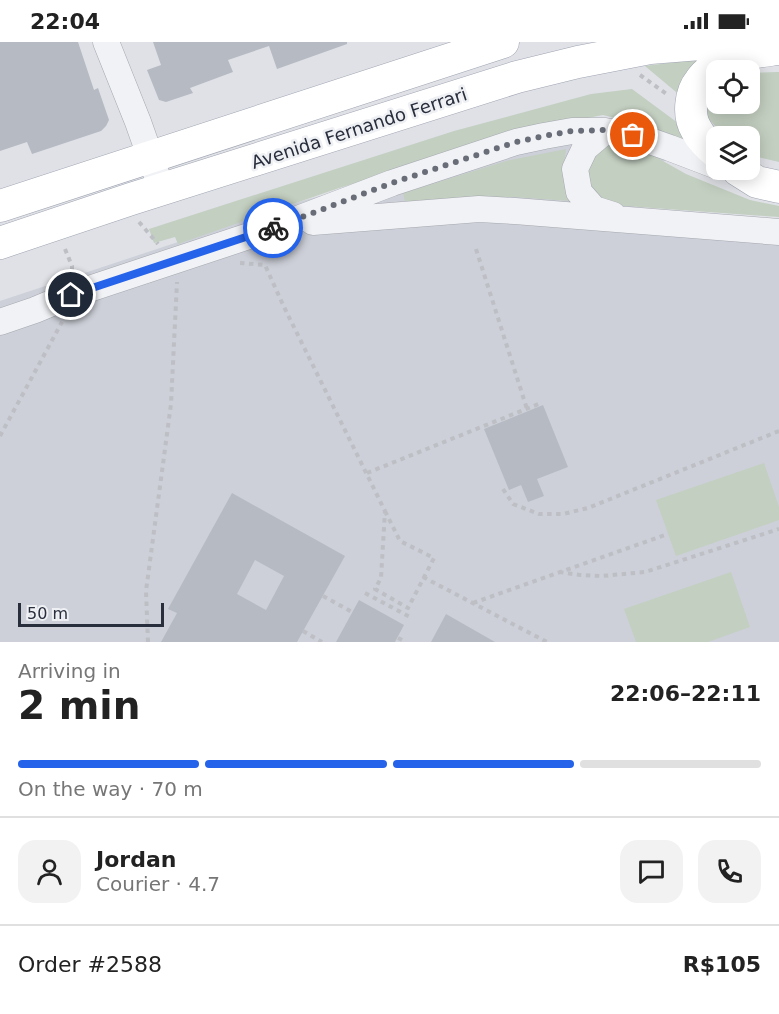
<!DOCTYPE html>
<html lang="en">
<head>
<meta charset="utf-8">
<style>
	body { margin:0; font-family:"DejaVu Sans",sans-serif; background:#f2f2f2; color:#222; height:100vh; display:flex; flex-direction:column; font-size:22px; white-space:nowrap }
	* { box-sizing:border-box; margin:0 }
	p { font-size:20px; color:#767676 }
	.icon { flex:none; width:33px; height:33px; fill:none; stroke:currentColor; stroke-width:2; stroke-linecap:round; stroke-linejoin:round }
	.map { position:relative; height:600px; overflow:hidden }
	.sheet { display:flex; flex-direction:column; background:#fff; flex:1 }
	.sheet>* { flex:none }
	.fabs { position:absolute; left:706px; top:18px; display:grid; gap:12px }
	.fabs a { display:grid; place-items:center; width:54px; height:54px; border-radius:12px; background:#fff; box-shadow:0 3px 15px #0003; font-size:30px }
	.scale { position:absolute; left:18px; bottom:15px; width:146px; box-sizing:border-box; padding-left:6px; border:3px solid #292e3c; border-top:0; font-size:16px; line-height:21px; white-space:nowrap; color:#292e3c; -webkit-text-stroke:4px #eef0f4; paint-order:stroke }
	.pin { position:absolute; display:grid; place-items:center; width:51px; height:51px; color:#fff; margin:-26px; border:3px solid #fff; border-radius:50%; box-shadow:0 2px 6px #0007 }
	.courier { position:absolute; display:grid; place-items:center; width:60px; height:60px; margin:-30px; border:4px solid #2563eb; border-radius:50%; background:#fff; color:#222; box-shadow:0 2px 8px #0007 }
	.head em { font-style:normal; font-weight:700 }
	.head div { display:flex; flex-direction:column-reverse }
	.head { display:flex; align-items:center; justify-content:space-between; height:102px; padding:0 18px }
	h1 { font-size:39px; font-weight:700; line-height:45px }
	.bar { display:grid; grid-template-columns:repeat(4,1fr); gap:9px 6px; align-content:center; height:72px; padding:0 18px }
	.bar i { height:8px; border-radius:4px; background:#e0e0e0 }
	.bar .on { background:#2563eb }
	.bar p { grid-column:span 4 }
	.line { display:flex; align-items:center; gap:15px; padding:0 18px; border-top:2px solid #e0e0e0 }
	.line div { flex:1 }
	.round { display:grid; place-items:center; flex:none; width:63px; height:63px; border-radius:18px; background:#f2f2f2 }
	.status { display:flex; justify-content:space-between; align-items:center; height:42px; padding:0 30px; background:#fff; direction:ltr }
	.status svg { height:16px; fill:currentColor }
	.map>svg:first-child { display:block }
	.built { fill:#cdd0d8 }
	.green { fill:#c3cfc1 }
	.building { fill:#b6bac3; fill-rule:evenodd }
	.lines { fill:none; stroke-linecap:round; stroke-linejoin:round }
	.minor-casing { stroke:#a5a8b0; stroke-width:27 }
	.major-casing { stroke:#9fa4b1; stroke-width:33 }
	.path { stroke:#bdbfc5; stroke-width:4; stroke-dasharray:4.5 4.5; stroke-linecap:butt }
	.minor { stroke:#f1f2f5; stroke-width:26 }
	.major { stroke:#fff; stroke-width:32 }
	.done { stroke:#696d78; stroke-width:6; stroke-dasharray:0 10.8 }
	.route { stroke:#2563eb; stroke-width:8 }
	.labels { text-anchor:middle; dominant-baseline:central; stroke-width:5; stroke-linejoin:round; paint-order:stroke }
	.street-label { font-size:18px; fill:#292e3c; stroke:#eef0f4 }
</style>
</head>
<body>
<div class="status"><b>22:04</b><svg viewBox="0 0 49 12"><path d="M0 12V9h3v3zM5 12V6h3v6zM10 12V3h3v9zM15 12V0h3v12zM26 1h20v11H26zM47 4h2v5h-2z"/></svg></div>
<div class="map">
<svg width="779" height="600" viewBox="0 0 779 600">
	<rect width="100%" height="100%" fill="#dfe1e6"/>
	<path class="built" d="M524 92 678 97 633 168 779 181V600H0V259L302 159 400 132Z"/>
	<path class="green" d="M715 15 682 55 645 24Z
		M779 30V120L750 113V94H724L707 75 706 59 717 46V62H750V31Z
		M632 47 682 84 684 101 646 84 603 73 536 86 339 146 178 202 175 195 154 201 149 187 454 89 591 52Z
		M607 104 638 105 686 132 750 158 779 164V175L611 163 596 154 585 138 587 120Z
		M566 107 563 135 570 159 513 155 405 160 403 151 506 119Z
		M764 421 779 465V478L676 514 656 458Z
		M731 530 750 585 708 600H636L624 567Z"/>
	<path class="building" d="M0 0H78L94 48 98 46 109 78 106 84 101 89 32 112 27 100 0 109Z
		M153 0H347V2L277 27 269 4 228 18 233 30 190 46 193 51 166 60 159 58 147 28 161 23Z
		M543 363 568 425 537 437 544 454 528 460 521 443 509 448 484 387Z
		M232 451 345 514 297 600H161L177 571 168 567ZM255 518 284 534 266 568 237 552Z
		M359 558 404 583 395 600H336Z
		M446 572 495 600H431Z"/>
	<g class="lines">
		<defs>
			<path id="minor" d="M106 0 138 80 162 148
				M605 89 585 106 575 127 579 150 594 167 613 173
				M313 180 479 167 515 169 779 190
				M0 280 35 268 71 253 282 183 392 141 516 100 544 94 572 89H605L633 93 670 106 717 124"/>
			<path id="major" d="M717 111C709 104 701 97 696 87 688 74 690 51 700 39 706 30 719 21 729 17 744 10 763 9 779 7
				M738 128 757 140 779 145
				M0 164 503 0
				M0 201 131 157 517 35 578 20 650 6 725 0"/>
		</defs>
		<use href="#minor" class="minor-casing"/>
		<use href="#major" class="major-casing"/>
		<path class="path" d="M640 33 668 53
			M139 180 158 202
			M65 207 72 224V232
			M476 207 527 367
			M240 221 265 223 284 265 385 469
			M0 394 62 280
			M367 431 541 361
			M503 447 513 462 539 472H563L588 466 779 389
			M385 469 400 499 434 516 408 566 375 547 381 536Z
			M559 530 580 533 602 534 645 530 779 487
			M423 535 547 600
			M365 551 410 575
			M323 554 352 570
			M473 561 665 493
			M303 589 322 600
			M398 596 406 600
			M148 600 146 549 171 362 177 240"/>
		<use href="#minor" class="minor"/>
		<use href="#major" class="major"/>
	</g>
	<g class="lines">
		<path class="done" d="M273 186 392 141 516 100 544 94 572 89 605 88 633 93"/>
		<path class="route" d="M71 253 273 186"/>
	</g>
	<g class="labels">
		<g class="street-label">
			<text transform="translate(359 86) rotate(-18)">Avenida Fernando Ferrari</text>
		</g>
	</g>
</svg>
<div class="fabs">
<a><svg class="icon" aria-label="locate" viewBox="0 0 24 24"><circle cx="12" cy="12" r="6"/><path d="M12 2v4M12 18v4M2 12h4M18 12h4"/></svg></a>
<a><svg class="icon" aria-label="layers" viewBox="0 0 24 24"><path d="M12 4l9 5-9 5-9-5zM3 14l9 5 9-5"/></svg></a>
</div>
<div class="scale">50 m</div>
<div class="pin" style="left:633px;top:93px;background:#ea580c"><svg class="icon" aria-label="bag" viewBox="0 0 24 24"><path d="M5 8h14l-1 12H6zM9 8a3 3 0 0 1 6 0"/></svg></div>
<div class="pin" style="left:71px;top:253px;background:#1f2937"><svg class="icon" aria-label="home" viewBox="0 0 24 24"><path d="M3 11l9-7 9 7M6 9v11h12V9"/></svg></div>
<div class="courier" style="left:273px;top:186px"><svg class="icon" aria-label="bike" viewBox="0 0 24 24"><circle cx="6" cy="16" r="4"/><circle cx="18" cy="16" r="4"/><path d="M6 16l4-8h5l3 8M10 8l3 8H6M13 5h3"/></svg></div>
</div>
<section class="sheet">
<div class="head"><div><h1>2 min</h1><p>Arriving in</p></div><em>22:06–22:11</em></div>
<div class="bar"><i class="on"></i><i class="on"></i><i class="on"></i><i></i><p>On the way · 70 m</p></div>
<div class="line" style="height:108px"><a class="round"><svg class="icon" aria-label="person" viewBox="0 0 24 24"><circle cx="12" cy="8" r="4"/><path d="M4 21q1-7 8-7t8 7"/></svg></a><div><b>Jordan</b><p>Courier · 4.7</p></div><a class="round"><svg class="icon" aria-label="chat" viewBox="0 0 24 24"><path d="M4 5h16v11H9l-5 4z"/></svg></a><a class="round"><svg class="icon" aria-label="phone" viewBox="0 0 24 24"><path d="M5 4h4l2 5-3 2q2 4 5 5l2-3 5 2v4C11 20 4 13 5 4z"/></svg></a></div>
<div class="line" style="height:78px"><div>Order #2588</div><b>R$105</b></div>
</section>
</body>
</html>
